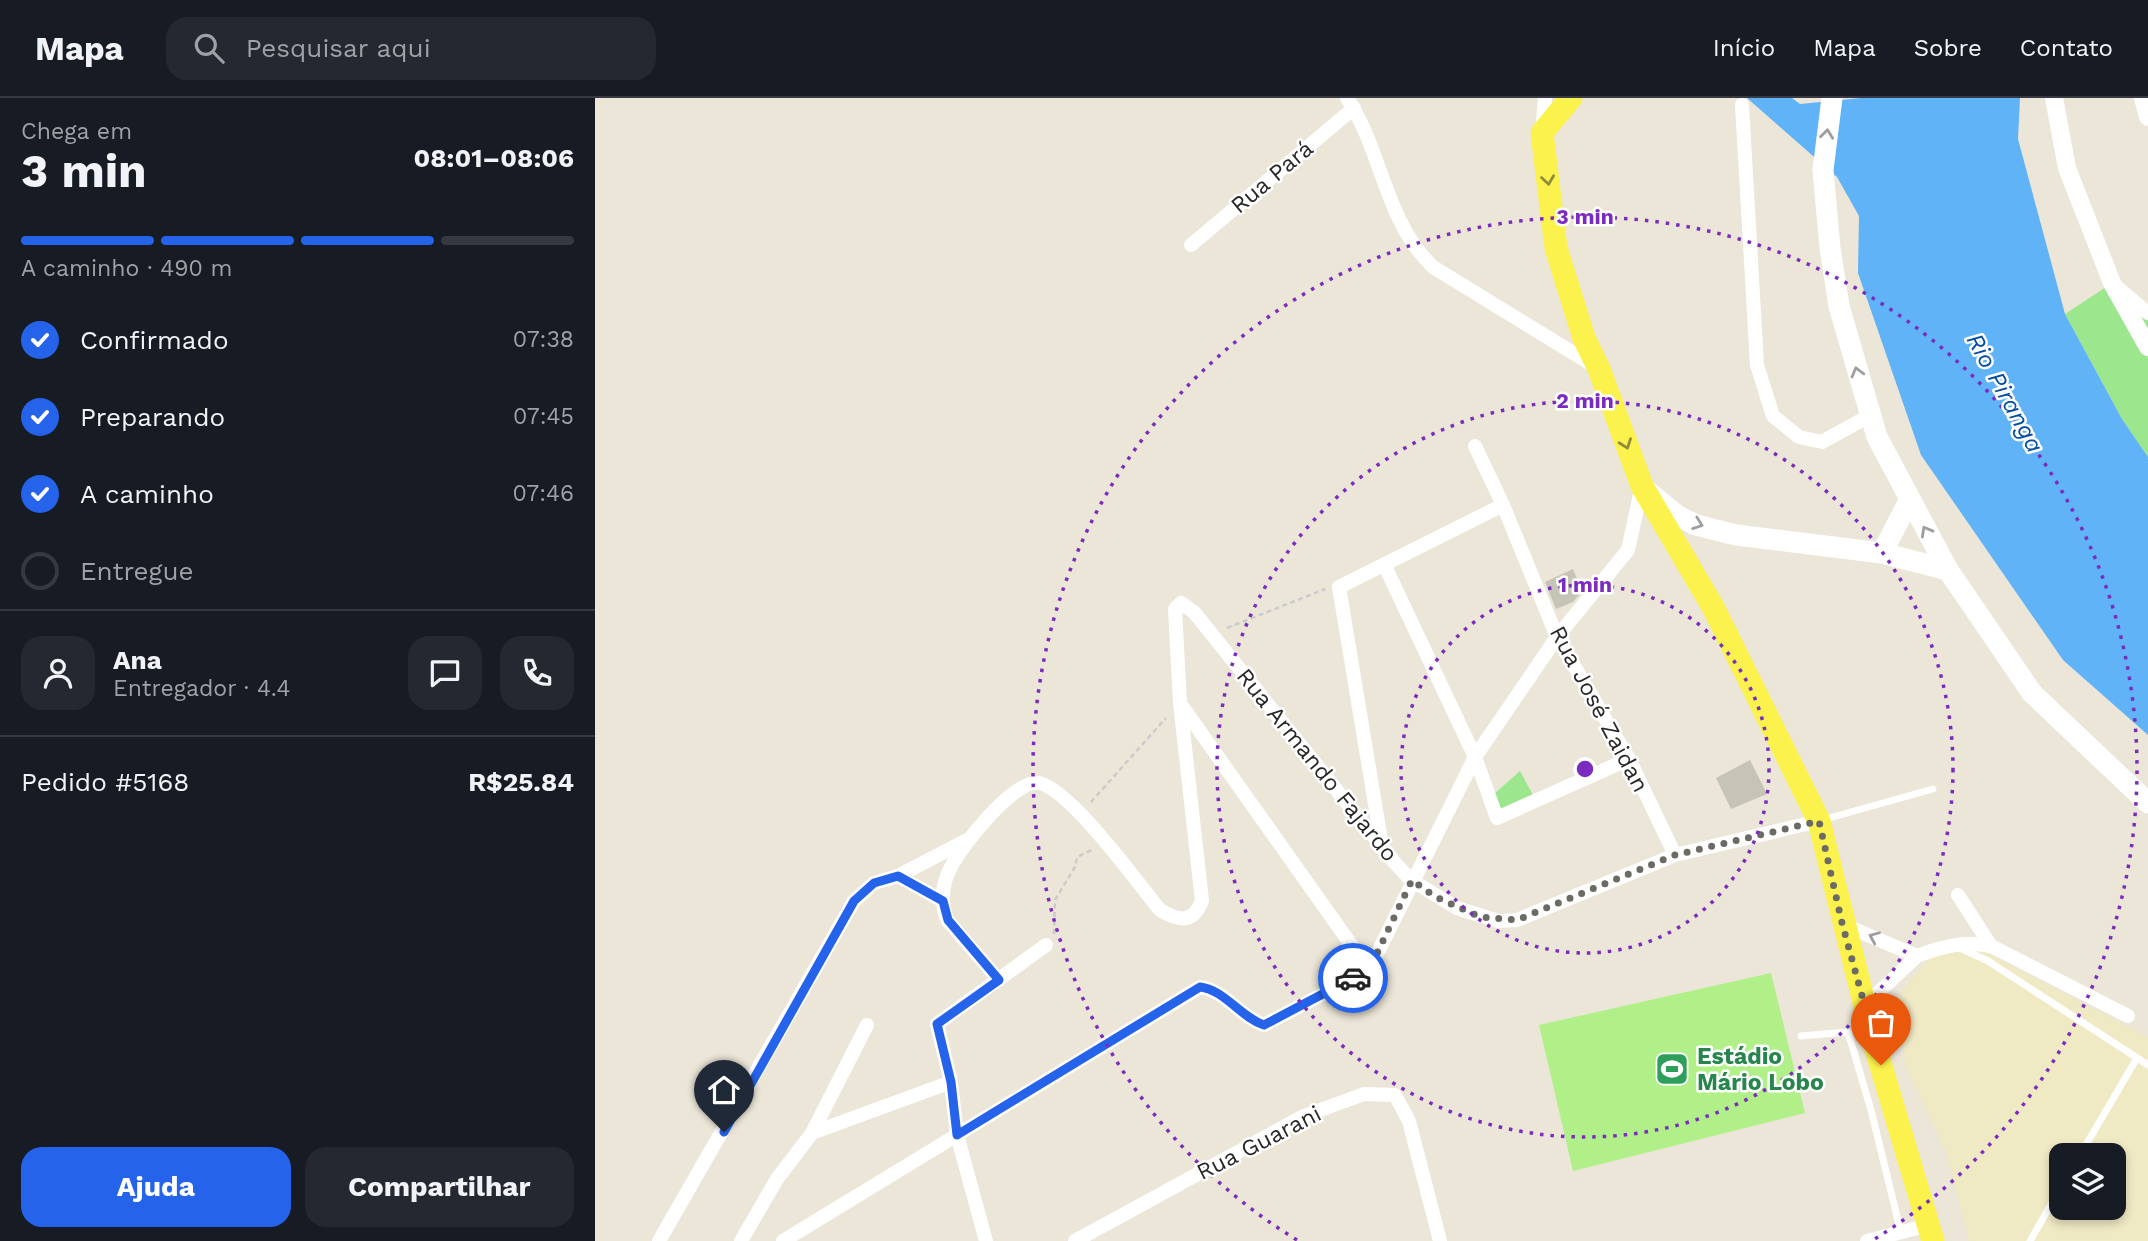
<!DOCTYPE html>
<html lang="pt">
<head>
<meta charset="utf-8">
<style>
	body { margin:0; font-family:"Work Sans",sans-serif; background:#242831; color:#f1f3f6; height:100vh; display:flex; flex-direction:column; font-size:26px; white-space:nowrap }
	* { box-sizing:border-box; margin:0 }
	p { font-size:23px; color:#9ea1a6 }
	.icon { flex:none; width:38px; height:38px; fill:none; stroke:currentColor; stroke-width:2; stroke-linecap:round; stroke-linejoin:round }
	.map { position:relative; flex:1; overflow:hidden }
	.panel { display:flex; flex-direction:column; background:#171b24; width:595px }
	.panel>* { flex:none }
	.tools { position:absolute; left:1454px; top:1045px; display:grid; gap:14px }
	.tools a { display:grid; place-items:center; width:77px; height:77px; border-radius:14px; background:#171b24; box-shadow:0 4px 10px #0003; font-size:35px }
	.pin { position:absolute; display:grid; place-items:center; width:60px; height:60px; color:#fff; margin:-72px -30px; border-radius:50% 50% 50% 0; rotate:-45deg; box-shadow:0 0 7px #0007 }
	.pin .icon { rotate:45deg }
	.courier { position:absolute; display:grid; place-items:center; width:70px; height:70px; margin:-35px; border:5px solid #2563eb; border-radius:50%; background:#fff; color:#222; box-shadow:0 2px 9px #0007 }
	.head em { font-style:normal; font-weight:700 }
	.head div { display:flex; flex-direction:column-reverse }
	.head { display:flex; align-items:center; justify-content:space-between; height:119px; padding:0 21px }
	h1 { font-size:46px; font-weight:700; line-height:52px }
	.bar { display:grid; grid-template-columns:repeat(4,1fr); gap:10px 7px; align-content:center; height:84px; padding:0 21px }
	.bar i { height:9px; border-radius:5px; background:#363941 }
	.bar .active { background:#2563eb }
	.bar p { grid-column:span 4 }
	.line { display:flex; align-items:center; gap:18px; padding:0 21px; border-top:2px solid #363941 }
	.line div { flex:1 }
	.round { display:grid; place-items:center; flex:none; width:74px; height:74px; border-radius:21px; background:#242831 }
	ol { padding:0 21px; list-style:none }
	li { display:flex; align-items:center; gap:21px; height:77px }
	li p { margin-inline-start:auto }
	li .icon { padding:7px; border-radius:50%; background:#2563eb; color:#fff; stroke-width:4 }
	li:last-child { color:#9ea1a6 }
	li i { width:38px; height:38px; border:4px solid #363941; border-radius:50% }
	.primary-button { display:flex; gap:14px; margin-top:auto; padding:14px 21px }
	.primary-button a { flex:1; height:80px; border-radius:21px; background:#2563eb; color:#fff; font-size:28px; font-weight:700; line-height:80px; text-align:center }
	.primary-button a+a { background:#242831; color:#f1f3f6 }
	header { display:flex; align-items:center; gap:42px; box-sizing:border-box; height:98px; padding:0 35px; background:#171b24; border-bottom:2px solid #363941 }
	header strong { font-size:33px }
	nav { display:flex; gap:38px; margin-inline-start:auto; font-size:24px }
	.search { width:490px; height:63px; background:#242831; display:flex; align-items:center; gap:18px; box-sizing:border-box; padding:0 24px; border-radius:21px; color:#9ea1a6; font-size:26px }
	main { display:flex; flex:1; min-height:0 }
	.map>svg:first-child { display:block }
	.education { fill:#efe9c4; fill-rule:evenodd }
	.green { fill:#9ce78e }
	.pitch { fill:#b1ef89 }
	.water { fill:#60b3f7 }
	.building { fill:#c6c3b7 }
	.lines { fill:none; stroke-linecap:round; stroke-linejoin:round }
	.path { stroke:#cbcbcb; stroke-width:2.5; stroke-dasharray:5 3.5; stroke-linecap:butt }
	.service { stroke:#fff; stroke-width:7 }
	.minor { stroke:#fff; stroke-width:14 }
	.tertiary { stroke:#fff; stroke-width:18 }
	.secondary { stroke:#fff; stroke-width:21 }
	.primary { stroke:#fbf24d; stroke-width:23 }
	.oneway { stroke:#9e9e9e }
	.oneway2 { stroke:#918c3a }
	.done { stroke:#6c6a65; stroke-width:7; stroke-dasharray:0 12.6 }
	.route { stroke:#2563eb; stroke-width:9 }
	.ring { fill:none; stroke:#7b2cbf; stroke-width:3.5; stroke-dasharray:3.5 7 }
	.labels { text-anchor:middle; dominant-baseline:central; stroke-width:5; stroke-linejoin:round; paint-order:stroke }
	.street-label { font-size:23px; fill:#272727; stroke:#fff }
	.leisure-label { font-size:23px; font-weight:bold; fill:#27864d; stroke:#fff; text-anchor:start }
	.water-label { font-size:24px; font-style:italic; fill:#034c9f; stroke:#fff }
	.centre { fill:#7b2cbf; stroke:#fff; stroke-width:3.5 }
	.ring-label { font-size:21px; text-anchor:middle; font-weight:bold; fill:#7b2cbf; stroke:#fff; stroke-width:5; stroke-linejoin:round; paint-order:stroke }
</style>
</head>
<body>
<header>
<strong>Mapa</strong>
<div class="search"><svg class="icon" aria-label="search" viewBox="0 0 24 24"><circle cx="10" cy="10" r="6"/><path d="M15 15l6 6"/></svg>Pesquisar aqui</div>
<nav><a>Início</a><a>Mapa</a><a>Sobre</a><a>Contato</a></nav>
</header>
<main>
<section class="panel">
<div class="head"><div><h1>3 min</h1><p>Chega em</p></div><em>08:01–08:06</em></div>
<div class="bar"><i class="active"></i><i class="active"></i><i class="active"></i><i></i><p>A caminho · 490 m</p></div>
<ol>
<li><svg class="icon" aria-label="check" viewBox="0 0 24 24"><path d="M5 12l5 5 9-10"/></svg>Confirmado<p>07:38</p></li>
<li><svg class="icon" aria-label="check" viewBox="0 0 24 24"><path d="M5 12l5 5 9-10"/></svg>Preparando<p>07:45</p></li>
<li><svg class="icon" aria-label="check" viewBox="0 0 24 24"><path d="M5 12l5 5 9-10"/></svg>A caminho<p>07:46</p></li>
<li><i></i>Entregue</li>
</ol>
<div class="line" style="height:126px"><a class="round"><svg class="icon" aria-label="person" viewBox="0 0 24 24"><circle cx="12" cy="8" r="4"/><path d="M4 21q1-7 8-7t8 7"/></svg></a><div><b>Ana</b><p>Entregador · 4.4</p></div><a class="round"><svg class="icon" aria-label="chat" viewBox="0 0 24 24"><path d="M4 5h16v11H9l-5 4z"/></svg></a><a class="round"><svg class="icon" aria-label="phone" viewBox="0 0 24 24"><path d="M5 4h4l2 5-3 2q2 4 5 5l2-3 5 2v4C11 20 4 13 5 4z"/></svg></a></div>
<div class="line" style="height:91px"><div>Pedido #5168</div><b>R$25.84</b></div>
<div class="primary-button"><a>Ajuda</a><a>Compartilhar</a></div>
</section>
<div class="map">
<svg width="1553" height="1143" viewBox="0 0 1553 1143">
	<rect width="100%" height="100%" fill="#ebe6d7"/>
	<path class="education" d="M1386 852 1553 939V1143H1374L1352 1056 1311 969 1301 909 1308 891 1338 856ZM1466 1057H1519V1110H1466Z"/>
	<path class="green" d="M1517 185 1553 215V359L1527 321 1470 216Z
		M925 673 938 697 907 715 899 696Z"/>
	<path class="pitch" d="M1176 875 1210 1015 978 1073 944 927Z"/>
	<path class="water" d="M1152 0H1197L1205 6 1266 0H1425L1423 41 1470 216 1527 321 1553 359V637L1468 562 1326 357 1263 175 1264 118 1242 79Z"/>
	<path class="building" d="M978 471 987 493 978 504 961 511 950 484Z
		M1155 662 1172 696 1136 711 1121 680Z"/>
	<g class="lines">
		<path class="path" d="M632 530 730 491
			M496 704 571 620
			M459 836 460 802 480 769 482 759 499 751"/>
		<path class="service" d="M1227 722 1338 691
			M1365 850 1393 863 1553 967
			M1206 938 1253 934 1276 1012 1306 1135
			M1485 1057 1542 960
			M1435 1143 1466 1089"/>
		<path class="minor" d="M752 0C788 54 789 122 838 169L1001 269
			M1147 7 1162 267 1178 318 1204 339 1227 344 1274 318
			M947 34 950 0
			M596 147 759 10
			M1523 190 1553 215
			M880 348 908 407 962 539 1034 661 1080 757
			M789 466 880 659 902 720 1034 661
			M587 608 774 872 880 659 962 539 1033 452 1047 388
			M787 748 744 489 908 407
			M1363 797 1396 848
			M348 803 303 778 374 741
			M1247 826 1322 858 1271 906
			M1322 858C1348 848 1369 843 1396 848L1533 918
			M404 882 353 823C345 807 347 786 355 771 365 749 420 680 444 685 476 692 542 784 565 812 585 824 598 825 607 803L585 605 580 511 586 505 599 514 800 765 816 782 862 810 903 823 922 822 1080 757 1224 723
			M217 1035 356 984
			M64 1143 259 803 279 785 303 778
			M146 1143 182 1081 217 1035 272 927
			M188 1143 605 889C630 892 645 919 669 927L774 872
			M391 1143 362 1037 356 984 342 926 451 847
			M480 1143 709 1018 769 996 800 997 814 1023 845 1143
			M1272 1143 1334 1127"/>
		<path class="tertiary" d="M1459 0 1472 70 1517 185 1553 249
			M1548 0 1553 19"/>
		<path class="secondary" d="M1237 0 1228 72 1235 150 1244 208 1282 339 1353 472 1437 595 1553 705
			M1052 393 1083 418 1101 427 1141 437 1287 455 1353 472
			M1287 455 1314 403"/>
		<path class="primary" d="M976 0 947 35 961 150 989 240 1004 271 1047 388 1118 509 1224 723 1278 941 1338 1143"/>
	</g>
	<defs><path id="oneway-chevron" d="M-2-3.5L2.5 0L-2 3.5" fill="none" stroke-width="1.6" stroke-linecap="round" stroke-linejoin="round" transform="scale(1.75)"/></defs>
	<g class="oneway">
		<use href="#oneway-chevron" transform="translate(1232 36) rotate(-83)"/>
		<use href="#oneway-chevron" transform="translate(1262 274) rotate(-105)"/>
		<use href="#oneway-chevron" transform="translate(1103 426) rotate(20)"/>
		<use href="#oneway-chevron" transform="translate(1331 433) rotate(-119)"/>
		<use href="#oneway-chevron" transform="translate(1279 839) rotate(-157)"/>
	</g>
	<g class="oneway2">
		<use href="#oneway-chevron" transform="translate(953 82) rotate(82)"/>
		<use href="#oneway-chevron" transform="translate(1031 346) rotate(70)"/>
	</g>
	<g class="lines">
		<path class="done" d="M758 880 774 872 817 782 839 798 885 819 922 822 1080 757 1224 723 1247 825 1286 967"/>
		<path class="route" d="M129 1034 259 803 279 785 303 778 348 803 353 822 404 882 342 926 356 984 362 1037 605 889C630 892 645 919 669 927L758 880"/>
	</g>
	<g class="ring">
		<circle cx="990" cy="671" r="184"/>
		<circle cx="990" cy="671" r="368"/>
		<path d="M702 1142A552 552 0 1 1 1278 1142"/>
	</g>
	<defs>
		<symbol id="stadium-square" viewBox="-11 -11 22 22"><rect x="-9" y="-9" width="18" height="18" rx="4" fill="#2e9e5b" stroke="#fff"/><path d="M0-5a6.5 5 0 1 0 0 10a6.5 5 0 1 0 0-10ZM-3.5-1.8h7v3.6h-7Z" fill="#fff"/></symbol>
	</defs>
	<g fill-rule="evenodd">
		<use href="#stadium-square" x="1058" y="952" width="38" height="38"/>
	</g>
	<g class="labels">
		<g class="street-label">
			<text transform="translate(677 79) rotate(-40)">Rua Pará</text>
			<text transform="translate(1004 611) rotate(62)">Rua José Zaidan</text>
			<text transform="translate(722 667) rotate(51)">Rua Armando Fajardo</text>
			<text transform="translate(664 1045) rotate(-27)">Rua Guarani</text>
		</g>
		<g class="leisure-label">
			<text x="1102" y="958">Estádio<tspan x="1102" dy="26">Mário Lobo</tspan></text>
		</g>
		<g class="water-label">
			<text transform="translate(1410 295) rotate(61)">Rio Piranga</text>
		</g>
	</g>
	<circle cx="990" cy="671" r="10" class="centre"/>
	<g class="ring-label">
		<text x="990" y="126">3 min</text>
		<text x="990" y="310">2 min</text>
		<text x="990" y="494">1 min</text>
	</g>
</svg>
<div class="tools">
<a><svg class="icon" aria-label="layers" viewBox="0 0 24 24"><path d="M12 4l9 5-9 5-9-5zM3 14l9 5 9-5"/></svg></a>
</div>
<div class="pin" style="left:1286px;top:967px;background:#ea580c"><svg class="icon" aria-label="bag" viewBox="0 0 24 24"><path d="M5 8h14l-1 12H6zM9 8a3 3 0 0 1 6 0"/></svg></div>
<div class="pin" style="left:129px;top:1034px;background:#1f2937"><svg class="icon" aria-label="home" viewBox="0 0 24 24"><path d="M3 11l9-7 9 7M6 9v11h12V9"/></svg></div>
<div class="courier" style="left:758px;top:880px"><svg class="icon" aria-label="car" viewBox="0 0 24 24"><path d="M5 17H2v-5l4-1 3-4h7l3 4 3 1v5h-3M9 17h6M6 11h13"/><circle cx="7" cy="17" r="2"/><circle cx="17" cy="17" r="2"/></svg></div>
</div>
</main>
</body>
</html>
